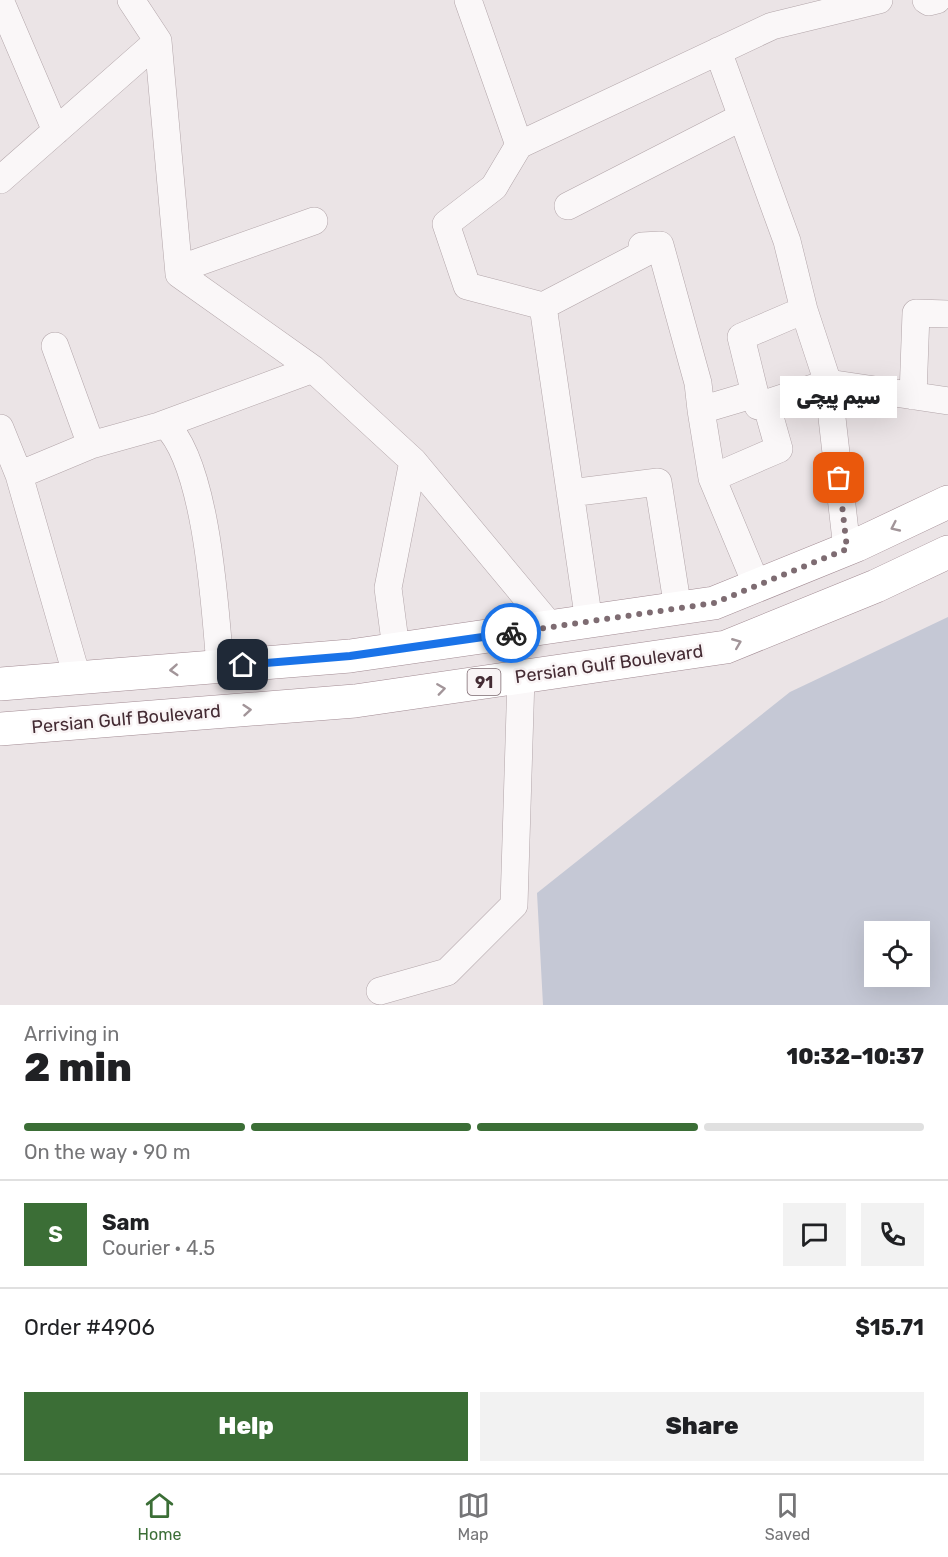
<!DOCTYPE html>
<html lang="en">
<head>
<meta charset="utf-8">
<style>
	body { margin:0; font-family:Rubik,Vazirmatn,sans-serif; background:#f2f2f2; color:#202124; height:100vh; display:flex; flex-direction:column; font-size:22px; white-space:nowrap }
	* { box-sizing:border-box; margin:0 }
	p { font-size:20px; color:#757577 }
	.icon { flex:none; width:33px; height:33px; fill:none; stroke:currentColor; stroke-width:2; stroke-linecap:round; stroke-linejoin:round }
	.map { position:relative; height:1005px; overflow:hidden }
	.sheet { display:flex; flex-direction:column; background:#fff; flex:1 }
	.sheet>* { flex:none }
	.buttons { position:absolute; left:864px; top:921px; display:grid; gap:12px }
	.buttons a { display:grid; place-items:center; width:66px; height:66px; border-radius:0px; background:#fff; box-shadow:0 6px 24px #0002; font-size:30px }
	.pin { position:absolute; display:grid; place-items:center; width:51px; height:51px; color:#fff; margin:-26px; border-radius:12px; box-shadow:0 3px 9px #0006 }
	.courier { position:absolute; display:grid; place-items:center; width:60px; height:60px; margin:-30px; border:4px solid #1a73e8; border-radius:50%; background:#fff; color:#222; box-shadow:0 2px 8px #0007 }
	.bubble { position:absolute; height:42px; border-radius:0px; background:#fff; box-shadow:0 6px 24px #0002; font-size:20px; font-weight:800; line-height:42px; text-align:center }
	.head em { font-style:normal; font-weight:800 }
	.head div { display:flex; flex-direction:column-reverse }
	.head { display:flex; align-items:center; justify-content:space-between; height:102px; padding:0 24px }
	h1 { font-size:39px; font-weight:800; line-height:45px }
	.bar { display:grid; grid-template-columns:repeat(4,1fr); gap:9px 6px; align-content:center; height:72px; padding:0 24px }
	.bar i { height:8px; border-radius:4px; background:#e0e0e0 }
	.bar .selected { background:#3b6e36 }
	.bar p { grid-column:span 4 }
	.line { display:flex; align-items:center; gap:15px; padding:0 24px; border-top:2px solid #e0e0e0 }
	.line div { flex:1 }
	.round { display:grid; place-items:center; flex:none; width:63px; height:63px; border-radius:0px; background:#f2f2f2 }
	.primary-button { display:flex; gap:12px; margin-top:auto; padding:12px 24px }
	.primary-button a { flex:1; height:69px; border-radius:0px; background:#3b6e36; color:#fff; font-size:24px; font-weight:800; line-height:69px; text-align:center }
	.primary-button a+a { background:#f2f2f2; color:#202124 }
	.tabs { display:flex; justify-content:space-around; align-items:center; height:84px; border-top:2px solid #e0e0e0; background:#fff; font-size:16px; color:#757577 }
	.tabs a { display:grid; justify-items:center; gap:3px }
	.tabs .selected { color:#3b6e36 }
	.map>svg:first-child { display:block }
	.green { fill:#c5c8d5; fill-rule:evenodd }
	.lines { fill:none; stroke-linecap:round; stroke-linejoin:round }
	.minor-casing { stroke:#b2a5a9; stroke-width:28 }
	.highway-casing { stroke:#a28b93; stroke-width:34 }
	.minor { stroke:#faf7f8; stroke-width:27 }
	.highway { stroke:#fff; stroke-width:33 }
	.oneway { stroke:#a29599 }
	.done { stroke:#7e6c72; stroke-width:6; stroke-dasharray:0 10.8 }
	.route { stroke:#1a73e8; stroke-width:8 }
	.labels { text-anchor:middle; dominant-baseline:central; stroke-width:5; stroke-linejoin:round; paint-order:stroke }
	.shield { fill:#f9f4f5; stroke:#7a676d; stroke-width:1.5 }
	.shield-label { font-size:16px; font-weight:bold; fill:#442b33 }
	.street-label { font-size:18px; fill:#442b33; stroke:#f9f4f5 }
</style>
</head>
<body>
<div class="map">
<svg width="948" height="1005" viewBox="0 0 948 1005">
	<rect width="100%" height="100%" fill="#ebe4e6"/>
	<path class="green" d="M948 617V1005H543L537 893 790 692ZM874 932H920V976H874Z"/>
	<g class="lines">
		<defs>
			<path id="minor" d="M0 0 56 131
				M131 0 158 41 179 274 313 369 413 461 551 627
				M468 0 519 145 494 187 446 224 467 286 543 306 589 622
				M926 0 929 2 937 0
				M718 51 787 241 804 310 828 383 758 406 755 394
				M519 145 772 26 879 0
				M0 180 158 41
				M568 206 740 118
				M642 246 660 245 698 383 701 410 755 394 741 337 804 310
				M179 269 314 221
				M543 306 660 245
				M55 346 91 445
				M913 396 916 313 948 314
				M701 410 712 478 757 586
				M165 424C207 464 215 607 220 666
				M0 428 19 475 77 677
				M19 475 91 445 159 426 313 369
				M712 478 779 449 766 403
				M570 493 658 482 678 609
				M847 549 828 383 948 401
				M396 649 388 588 413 461
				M380 991 447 972 514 905 521 677"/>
			<path id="highway" d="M0 684 350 656 714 603 857 545 948 502
				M0 729 355 701 726 647 876 586 948 552"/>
		</defs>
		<use href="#minor" class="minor-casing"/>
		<use href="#highway" class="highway-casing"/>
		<use href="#minor" class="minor"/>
		<use href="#highway" class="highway"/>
	</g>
	<defs><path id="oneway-chevron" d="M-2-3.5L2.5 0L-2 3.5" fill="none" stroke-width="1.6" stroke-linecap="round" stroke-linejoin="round" transform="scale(1.5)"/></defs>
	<g class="oneway">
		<use href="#oneway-chevron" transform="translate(895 527) rotate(155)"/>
		<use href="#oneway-chevron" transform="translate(737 643) rotate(-22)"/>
		<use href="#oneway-chevron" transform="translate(174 670) rotate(176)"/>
		<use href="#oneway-chevron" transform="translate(441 689) rotate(-8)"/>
		<use href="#oneway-chevron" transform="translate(247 710) rotate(-5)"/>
	</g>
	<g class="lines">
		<path class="done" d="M511 633 714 603 847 549 839 478"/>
		<path class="route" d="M243 665 350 656 511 633"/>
	</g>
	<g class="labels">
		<rect class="shield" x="467.5" y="669" width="33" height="26" rx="4.5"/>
		<g class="shield-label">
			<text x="484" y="682">91</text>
		</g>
		<g class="street-label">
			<text transform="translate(609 664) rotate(-8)">Persian Gulf Boulevard</text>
			<text transform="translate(126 719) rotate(-5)">Persian Gulf Boulevard</text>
		</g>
	</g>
</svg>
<div class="buttons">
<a><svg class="icon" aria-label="locate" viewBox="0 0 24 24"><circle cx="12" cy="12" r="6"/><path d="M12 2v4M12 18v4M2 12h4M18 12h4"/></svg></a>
</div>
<div class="pin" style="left:839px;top:478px;background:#ea580c"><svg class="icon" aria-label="bag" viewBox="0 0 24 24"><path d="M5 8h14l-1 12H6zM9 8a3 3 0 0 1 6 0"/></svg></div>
<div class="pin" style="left:243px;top:665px;background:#1f2937"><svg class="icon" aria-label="home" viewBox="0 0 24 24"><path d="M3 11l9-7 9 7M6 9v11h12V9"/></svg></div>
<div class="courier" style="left:511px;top:633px"><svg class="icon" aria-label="bike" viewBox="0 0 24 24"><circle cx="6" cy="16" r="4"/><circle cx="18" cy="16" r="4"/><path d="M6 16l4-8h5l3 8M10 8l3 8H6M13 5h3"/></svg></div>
<div class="bubble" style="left:780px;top:376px;width:117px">سیم پیچی</div>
</div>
<section class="sheet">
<div class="head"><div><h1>2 min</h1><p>Arriving in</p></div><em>10:32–10:37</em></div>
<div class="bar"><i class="selected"></i><i class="selected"></i><i class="selected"></i><i></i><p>On the way · 90 m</p></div>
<div class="line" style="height:108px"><b class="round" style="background:#3b6e36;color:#fff">S</b><div><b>Sam</b><p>Courier · 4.5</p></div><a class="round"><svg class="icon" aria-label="chat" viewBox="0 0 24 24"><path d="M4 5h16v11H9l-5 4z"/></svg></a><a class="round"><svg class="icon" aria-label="phone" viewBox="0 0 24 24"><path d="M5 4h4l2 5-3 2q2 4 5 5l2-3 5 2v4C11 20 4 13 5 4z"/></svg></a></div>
<div class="line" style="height:78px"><div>Order #4906</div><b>$15.71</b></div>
<div class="primary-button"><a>Help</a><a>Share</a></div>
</section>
<nav class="tabs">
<a class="selected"><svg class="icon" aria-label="home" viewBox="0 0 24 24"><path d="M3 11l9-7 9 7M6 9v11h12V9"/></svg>Home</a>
<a><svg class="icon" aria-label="map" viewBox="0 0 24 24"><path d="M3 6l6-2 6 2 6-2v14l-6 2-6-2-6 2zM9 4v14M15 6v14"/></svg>Map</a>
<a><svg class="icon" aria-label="saved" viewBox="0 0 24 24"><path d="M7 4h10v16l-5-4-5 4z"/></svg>Saved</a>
</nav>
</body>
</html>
